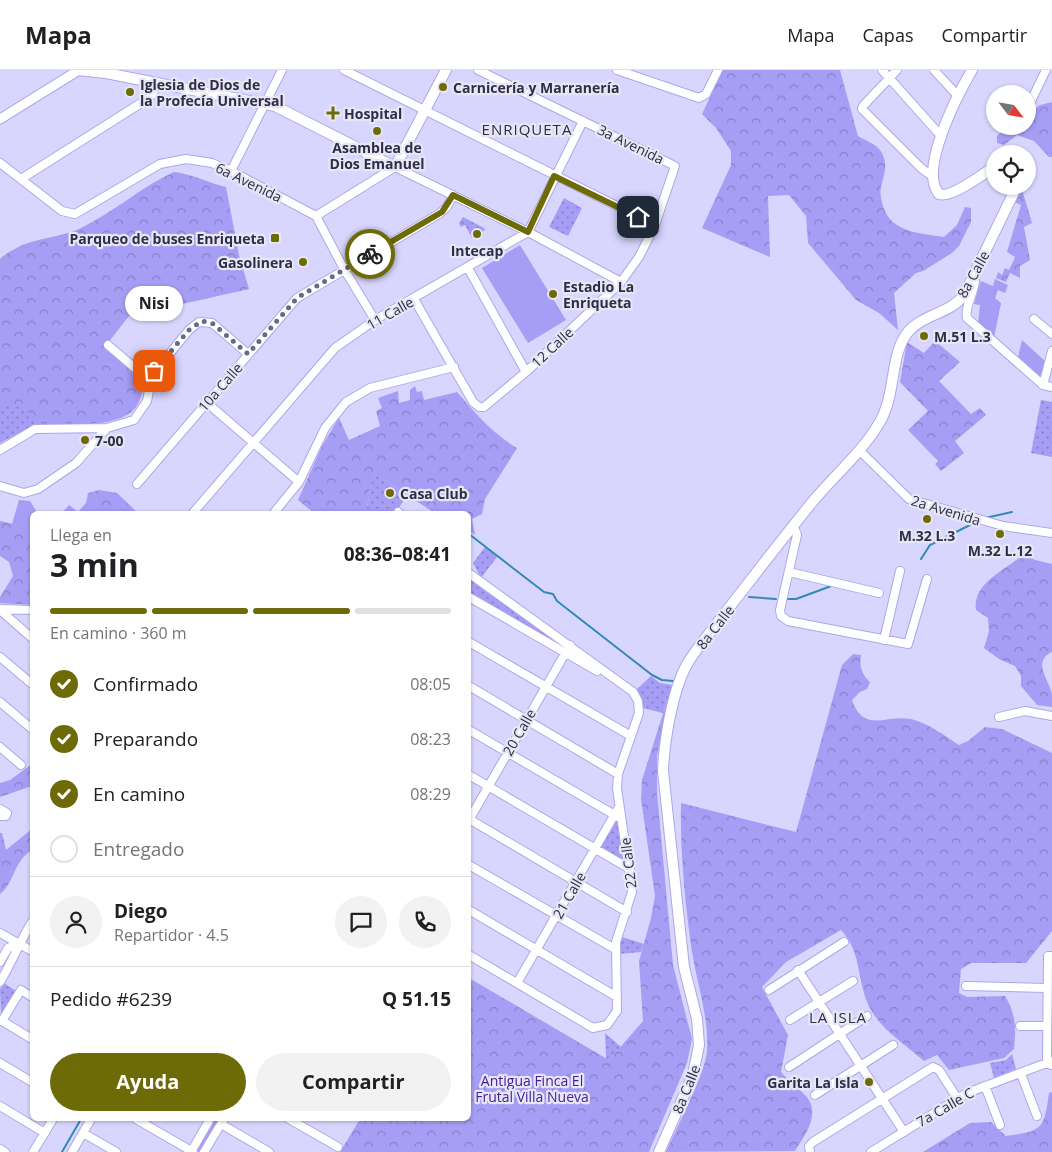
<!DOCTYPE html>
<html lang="es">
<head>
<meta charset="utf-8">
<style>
	body { margin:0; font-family:"Open Sans",sans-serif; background:#f2f2f2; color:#202124; height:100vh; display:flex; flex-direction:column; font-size:19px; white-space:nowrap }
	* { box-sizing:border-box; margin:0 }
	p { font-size:16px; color:#757577 }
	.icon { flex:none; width:28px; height:28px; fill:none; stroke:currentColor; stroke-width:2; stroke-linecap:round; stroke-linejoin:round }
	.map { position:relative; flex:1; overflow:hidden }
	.sheet { position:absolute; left:30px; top:441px; width:441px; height:610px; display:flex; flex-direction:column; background:#fff; border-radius:8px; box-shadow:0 1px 4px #0004 }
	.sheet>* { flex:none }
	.needle { width:32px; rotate:121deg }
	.fabs { position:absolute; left:986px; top:15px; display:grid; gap:10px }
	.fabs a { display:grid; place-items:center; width:50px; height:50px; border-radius:50%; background:#fff; box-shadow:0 1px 4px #0004; font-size:25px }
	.pin { position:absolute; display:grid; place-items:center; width:42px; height:42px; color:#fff; margin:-21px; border-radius:10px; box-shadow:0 2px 8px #0006 }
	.courier { position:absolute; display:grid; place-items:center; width:50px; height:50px; margin:-25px; border:4px solid #6d6b07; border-radius:50%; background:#fff; color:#222; box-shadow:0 1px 6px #0007 }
	.bubble { position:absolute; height:35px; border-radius:18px; background:#fff; box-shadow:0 1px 4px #0004; font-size:16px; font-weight:700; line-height:35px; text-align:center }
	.overview em { font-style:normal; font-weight:700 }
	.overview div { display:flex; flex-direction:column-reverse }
	.overview { display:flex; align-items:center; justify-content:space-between; height:85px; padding:0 20px }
	h1 { font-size:32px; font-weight:700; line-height:38px }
	.bar { display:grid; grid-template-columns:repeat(4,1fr); gap:8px 5px; align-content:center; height:60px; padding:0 20px }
	.bar i { height:6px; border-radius:4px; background:#e0e0e0 }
	.bar .on { background:#6d6b07 }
	.bar p { grid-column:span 4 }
	.line { display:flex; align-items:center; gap:12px; padding:0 20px; border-top:1px solid #e0e0e0 }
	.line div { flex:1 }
	.round { display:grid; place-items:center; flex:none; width:52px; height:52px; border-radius:26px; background:#f2f2f2 }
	ol { padding:0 20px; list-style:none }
	li { display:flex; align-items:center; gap:15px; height:55px }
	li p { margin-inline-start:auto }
	li .icon { padding:5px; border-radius:50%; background:#6d6b07; color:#fff; stroke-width:4 }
	li:last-child { color:#757577 }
	li i { width:28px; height:28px; border:2px solid #e0e0e0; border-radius:50% }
	.cta { display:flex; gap:10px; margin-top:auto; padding:10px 20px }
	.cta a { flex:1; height:58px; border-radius:30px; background:#6d6b07; color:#fff; font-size:20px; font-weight:700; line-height:58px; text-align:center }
	.cta a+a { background:#f2f2f2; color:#202124 }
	header { display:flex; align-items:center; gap:30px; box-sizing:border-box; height:70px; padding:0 25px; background:#fff; border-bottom:1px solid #e0e0e0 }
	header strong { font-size:24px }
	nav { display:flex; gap:28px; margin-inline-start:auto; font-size:18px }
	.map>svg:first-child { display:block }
	.green { fill:#a69df5 }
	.forest { fill:url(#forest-crowns) }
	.park { fill:url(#park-dots) }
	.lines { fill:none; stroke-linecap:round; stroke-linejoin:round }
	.stream { stroke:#358ab2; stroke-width:2 }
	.minor-casing { stroke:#ada7e8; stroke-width:10 }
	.tertiary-casing { stroke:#ada7e8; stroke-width:11 }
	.secondary-casing { stroke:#ada7e8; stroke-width:12 }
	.minor { stroke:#fff; stroke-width:8 }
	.tertiary { stroke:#fff; stroke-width:9 }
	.secondary { stroke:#fff; stroke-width:10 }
	.done { stroke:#6a6887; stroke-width:5; stroke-dasharray:0 9 }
	.route { stroke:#6d6b07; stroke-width:6 }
	.poi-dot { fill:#6d6b07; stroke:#e7e6f4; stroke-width:2 }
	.labels { text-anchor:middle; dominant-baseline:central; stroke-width:4.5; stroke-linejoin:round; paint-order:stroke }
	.poi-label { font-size:14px; font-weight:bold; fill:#2f2d47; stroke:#e7e6f4; text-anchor:start }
	.street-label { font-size:14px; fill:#2f2d47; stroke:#e7e6f4 }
	.park-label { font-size:14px; fill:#45209c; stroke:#e7e6f4 }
	.neighbourhood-label { font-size:15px; letter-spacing:1px; fill:#2f2d47; stroke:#e7e6f4 }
</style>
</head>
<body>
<header>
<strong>Mapa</strong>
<nav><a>Mapa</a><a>Capas</a><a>Compartir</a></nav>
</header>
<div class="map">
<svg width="1052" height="1082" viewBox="0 0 1052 1082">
	<defs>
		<pattern id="forest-crowns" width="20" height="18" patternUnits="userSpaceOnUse" patternTransform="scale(1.25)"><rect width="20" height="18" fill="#a69df5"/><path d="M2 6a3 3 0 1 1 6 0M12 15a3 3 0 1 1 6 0" fill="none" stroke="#8880c8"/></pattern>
		<pattern id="park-dots" width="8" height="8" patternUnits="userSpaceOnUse" patternTransform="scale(1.25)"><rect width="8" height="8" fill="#a69df5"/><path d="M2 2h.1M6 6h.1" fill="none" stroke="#8880c8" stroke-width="1.8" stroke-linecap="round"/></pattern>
	</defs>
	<rect width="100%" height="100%" fill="#d8d6fe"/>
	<path class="green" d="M520 175 566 250 528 273 482 198Z
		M995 209 1008 215 1005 223 998 220 995 228 1001 233 994 268 978 254 980 235 974 234 981 211 993 216Z
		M1022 270 1047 293 1042 313 1017 291Z
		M19 430 30 431 38 444H32V458L12 454Z
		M210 1049H224L204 1082H191Z"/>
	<path class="forest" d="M723 0H840L858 66C864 70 876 74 880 80 888 91 885 102 882 113 879 122 881 128 883 136 891 163 920 163 944 167L957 155 965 137 971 138V152L959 176 952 183 923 201 916 203 894 223 898 260 879 243 856 230 808 173 806 146 789 125 768 126 770 187 702 158 731 95V81L716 58 702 44Z
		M1052 32V87H1049L1034 71 1017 65 1004 75 997 73V66L1007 56H1028V44L1040 35Z
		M174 102C193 104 208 113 226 117L239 185 249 219 129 246 104 278 139 307C142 314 143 322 140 329 129 364 59 351 31 357 21 360 9 368 0 373V189C27 166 52 171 81 158 114 142 141 117 174 102Z
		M1021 116 1032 153 1024 157 1030 190 1020 196V208L1010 203 1006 212 996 208 998 202 1002 205 1005 198 1009 200 1015 187 1007 182 1021 135 1014 132Z
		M935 271 960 292 939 311 971 344 980 338 986 345 955 371 964 383 941 401 935 394 938 391 908 360 928 341 900 312 907 272 924 283Z
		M415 316 417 322 422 321 424 330 457 322C476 344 492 363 517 378L485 429 482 444 472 449 475 465 469 461V444H436L377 405 371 413 366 444H315L298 430 322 376 339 348 349 370 380 356 376 341 382 338 378 328 398 321 399 333 410 330V320Z
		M99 420 117 423 139 444H61L69 435 78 442 86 433 88 423Z
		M0 451 32 458V535L0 533V527L13 506 9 492 0 486Z
		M1024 484 1035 490 1052 494V582C1031 592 1050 610 1052 625 1052 629 1052 633 1052 637L1037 635 1021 616V606L1015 596 999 589 984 578 989 561 988 548 976 540C972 513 1006 500 1024 484Z
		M853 584 861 585C859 597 862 604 870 612L867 619 860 622 852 630C864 664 886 644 911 649 928 653 945 666 959 675L968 671 985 657 1002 659 1052 683V861L1026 893H971L961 899 959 923 967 927 1005 926C1016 944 1016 958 1014 979L1004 988 949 1000 937 985 924 991C906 975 883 961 871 940 856 914 863 883 841 860L786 892 762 917 788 965 781 1002C788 1010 804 1022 809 1030 819 1047 804 1067 795 1081L666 1082C676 1058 706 1003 707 980 709 947 697 914 692 882 685 833 680 783 681 733L796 762 842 595Z
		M672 615 657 686V723L673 895 692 969 687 993 649 1082H340L360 1049H469V908L609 990 643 951 639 891 651 848 655 826 641 729 642 710Z
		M32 694V716L0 727V713L10 710Z
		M32 759V780C12 793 16 811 0 824V763H2L6 780Z
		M1052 1022V1082H923L970 1053 991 1052 1006 1066C1041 1061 1044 1061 1049 1023Z"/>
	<path class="park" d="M564 128 582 138 568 166 549 157Z
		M463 147 484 158 485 160 472 168 465 155 461 157 459 153Z
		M1041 330 1052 332V387L1031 383Z
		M10 332 49 356 29 358 0 373V339L5 333Z
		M377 405 407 425 395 444H366L371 413Z
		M485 477 497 487 481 508 473 493Z
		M469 506 570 575 565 582 469 527Z
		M651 606 660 613 672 615 663 643 643 638 641 628 636 620Z
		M615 745 622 749 630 799 596 778Z
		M622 867 644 874 641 882 619 884Z
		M4 913 16 921 1 946 0 919Z
		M605 963 621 977 609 990 606 988Z
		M1012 984 1016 999 994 1008 990 993 1006 990Z"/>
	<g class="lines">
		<path class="stream" d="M985 448 1012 442
			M469 464 544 522 553 524 557 531 652 605 662 610 673 611
			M921 489 930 475 976 452
			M749 527 776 529
			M787 529H796L834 515
			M62 1082 81 1049"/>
		<defs>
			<path id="minor" d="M344 0 655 155
				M617 0 699 28 706 24 718 0
				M882 0 942 67
				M897 0 863 36 862 39 921 98 932 106
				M934 0 958 26
				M1030 33 1046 0
				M0 93 62 141 75 144 160 94 186 89 212 93 231 101 316 146 344 199 375 250
				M231 101 282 0
				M21 109 149 28 153 24 156 13
				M316 146 395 97 528 162 621 212
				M468 198 526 302
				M975 205C977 220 964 235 967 248L1043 315 1052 317
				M414 229 473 332 479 337H484L526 302 621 212 639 187 655 155 675 96 478 0
				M1034 249 1052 264
				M108 275 150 311
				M1043 315 1052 281
				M206 332 299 412
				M0 380 35 359 107 358 134 350 147 331 152 305 189 260 199 252 212 253 248 284
				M859 380 909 429 1003 456 1052 463
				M137 414 297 228 439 144 447 137 453 125
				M0 416 24 423 38 419 76 393 107 358
				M398 442 400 444
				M192 444 335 278 375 250 528 162 583 51
				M273 444 299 412 325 358 346 332 370 318 454 297
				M794 457 797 465 780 540 781 546 788 551 908 574 927 509
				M789 502 879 523
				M469 527 597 601
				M0 539 32 540
				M0 540 32 568
				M884 570 900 501
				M469 572 631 666
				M0 587 32 614
				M469 616 618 704
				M0 632 32 659
				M999 647 1025 641 1052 646
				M469 660 618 747
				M0 677 21 695
				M469 705 630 799
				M0 739 7 743 6 746H0
				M469 749 627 842
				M469 750 570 575
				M469 795 615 879
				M469 840 617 927
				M0 863 32 881
				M469 885 593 958 607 955 617 941 616 872 632 822 617 718 618 704 639 643 638 631 633 622 470 504
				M0 892 8 878 19 873
				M798 900 904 1062
				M0 912C12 892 20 871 32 852
				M517 913 619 737
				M966 916 1047 918
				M769 920 844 872
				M32 927 21 920 2 951 32 969
				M790 950 853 911
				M1020 956H1047
				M0 993 32 1012
				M1051 995 1047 993 1048 886H1052
				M789 997 867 946
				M1021 1004 1037 1046
				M985 1016 1000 1055
				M815 1025 893 975
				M0 1036 45 1063
				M136 1049 193 1082
				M289 1049 338 1077
				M221 1054 269 1082
				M83 1063 116 1082
				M0 1079 5 1082
				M33 1082 53 1049
				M72 1082 91 1049
				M191 1082 210 1049
				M204 1082 224 1049
				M810 1082 809 1076 813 1072 933 997 939 1000 957 1028
				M871 1082 967 1023 1052 991"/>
			<path id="tertiary" d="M0 49 79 0"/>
			<path id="secondary" d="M77 0 106 3 275 36 395 97 446 0
				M972 0C958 24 918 100 939 124 950 129 985 103 995 96
				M659 1082 693 1005 699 975 697 949 684 897 663 701C664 672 672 623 686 596 692 585 700 575 708 565 743 520 778 474 814 430 835 405 861 383 878 355 897 326 889 285 908 262 923 244 950 244 964 225L1017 116"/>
		</defs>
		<use href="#minor" class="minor-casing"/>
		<use href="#tertiary" class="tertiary-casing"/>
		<use href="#secondary" class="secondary-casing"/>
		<use href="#minor" class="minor"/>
		<use href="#tertiary" class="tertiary"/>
		<use href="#secondary" class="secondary"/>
	</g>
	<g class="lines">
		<path class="done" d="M154 301 189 260 202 251 212 253 248 284 297 228 370 184"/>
		<path class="route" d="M370 184 442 142 453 125 528 162 554 106 638 147"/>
	</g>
	<g class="poi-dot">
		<circle cx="443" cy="17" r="5"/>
		<circle cx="130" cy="22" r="5"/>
		<path d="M330.5 35.5h5v5h5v5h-5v5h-5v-5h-5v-5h5z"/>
		<circle cx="377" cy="61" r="5"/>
		<circle cx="477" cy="164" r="5"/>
		<rect x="270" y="163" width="10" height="10" rx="2.5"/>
		<circle cx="303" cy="192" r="5"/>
		<circle cx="553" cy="224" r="5"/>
		<circle cx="924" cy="266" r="5"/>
		<circle cx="85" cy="370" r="5"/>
		<circle cx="390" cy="423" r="5"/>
		<circle cx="927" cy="449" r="5"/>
		<circle cx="1000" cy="464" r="5"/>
		<circle cx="869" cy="1012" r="5"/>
	</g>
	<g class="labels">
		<g class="poi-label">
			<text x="140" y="14">Iglesia de Dios de<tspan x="140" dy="16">la Profecía Universal</tspan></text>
			<text x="453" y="17">Carnicería y Marranería</text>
			<text x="344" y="43">Hospital</text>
			<text x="377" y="77" text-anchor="middle">Asamblea de<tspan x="377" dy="16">Dios Emanuel</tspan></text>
			<text x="265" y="168" text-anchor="end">Parqueo de buses Enriqueta</text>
			<text x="477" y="180" text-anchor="middle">Intecap</text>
			<text x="293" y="192" text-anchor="end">Gasolinera</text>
			<text x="563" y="216">Estadio La<tspan x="563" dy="16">Enriqueta</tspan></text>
			<text x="934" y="266">M.51 L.3</text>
			<text x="95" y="370">7-00</text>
			<text x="400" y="423">Casa Club</text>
			<text x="927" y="465" text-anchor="middle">M.32 L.3</text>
			<text x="1000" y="480" text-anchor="middle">M.32 L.12</text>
			<text x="859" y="1012" text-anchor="end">Garita La Isla</text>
		</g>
		<g class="street-label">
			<text transform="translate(631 74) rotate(26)">3a Avenida</text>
			<text transform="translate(249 112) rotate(26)">6a Avenida</text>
			<text transform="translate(973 204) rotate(-61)">8a Calle</text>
			<text transform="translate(390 243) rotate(-30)">11 Calle</text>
			<text transform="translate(552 277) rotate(-43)">12 Calle</text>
			<text transform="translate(220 317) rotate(-49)">10a Calle</text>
			<text transform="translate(946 440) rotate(17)">2a Avenida</text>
			<text transform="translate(715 557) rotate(-52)">8a Calle</text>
			<text transform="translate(519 662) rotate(-60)">20 Calle</text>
			<text transform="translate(628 793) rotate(-97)">22 Calle</text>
			<text transform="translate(569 825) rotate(-60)">21 Calle</text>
			<text transform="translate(686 1019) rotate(-68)">8a Calle</text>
			<text transform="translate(945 1037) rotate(-30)">7a Calle C</text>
		</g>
		<g class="park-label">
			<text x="532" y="1010">Antigua Finca El<tspan x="532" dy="16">Frutal Villa Nueva</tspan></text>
		</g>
		<g class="neighbourhood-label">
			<text x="527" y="59">ENRIQUETA</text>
			<text x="838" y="947">LA ISLA</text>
		</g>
	</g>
</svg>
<div class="fabs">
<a><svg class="needle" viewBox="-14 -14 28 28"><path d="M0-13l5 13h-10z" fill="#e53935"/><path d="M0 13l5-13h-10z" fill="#757577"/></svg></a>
<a><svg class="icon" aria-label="locate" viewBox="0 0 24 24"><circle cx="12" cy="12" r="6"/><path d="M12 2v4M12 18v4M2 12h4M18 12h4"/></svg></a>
</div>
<div class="pin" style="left:154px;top:301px;background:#ea580c"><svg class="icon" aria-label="bag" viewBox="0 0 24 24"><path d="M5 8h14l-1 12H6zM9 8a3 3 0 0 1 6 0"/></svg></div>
<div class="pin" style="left:638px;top:147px;background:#1f2937"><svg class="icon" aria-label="home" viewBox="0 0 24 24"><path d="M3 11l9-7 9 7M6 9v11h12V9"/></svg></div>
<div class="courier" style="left:370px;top:184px"><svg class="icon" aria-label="bike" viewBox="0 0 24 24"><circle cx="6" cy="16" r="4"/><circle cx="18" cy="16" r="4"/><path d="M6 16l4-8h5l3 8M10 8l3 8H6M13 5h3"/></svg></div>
<div class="bubble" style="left:125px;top:216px;width:58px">Nisi</div>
<section class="sheet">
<div class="overview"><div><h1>3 min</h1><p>Llega en</p></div><em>08:36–08:41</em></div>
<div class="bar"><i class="on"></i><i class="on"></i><i class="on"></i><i></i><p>En camino · 360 m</p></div>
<ol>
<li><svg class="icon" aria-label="check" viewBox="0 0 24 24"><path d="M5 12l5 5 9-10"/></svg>Confirmado<p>08:05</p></li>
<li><svg class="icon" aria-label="check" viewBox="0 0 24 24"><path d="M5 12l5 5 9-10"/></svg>Preparando<p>08:23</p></li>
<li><svg class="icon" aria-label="check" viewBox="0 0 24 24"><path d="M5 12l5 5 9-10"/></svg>En camino<p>08:29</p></li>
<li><i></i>Entregado</li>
</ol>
<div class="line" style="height:90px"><a class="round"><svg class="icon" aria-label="person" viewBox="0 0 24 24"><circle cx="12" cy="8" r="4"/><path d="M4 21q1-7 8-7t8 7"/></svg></a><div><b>Diego</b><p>Repartidor · 4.5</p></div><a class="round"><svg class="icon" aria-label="chat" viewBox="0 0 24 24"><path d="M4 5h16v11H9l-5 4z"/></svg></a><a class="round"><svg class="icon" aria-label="phone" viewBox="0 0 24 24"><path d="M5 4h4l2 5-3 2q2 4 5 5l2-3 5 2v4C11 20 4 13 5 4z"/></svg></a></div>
<div class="line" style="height:65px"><div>Pedido #6239</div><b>Q 51.15</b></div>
<div class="cta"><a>Ayuda</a><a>Compartir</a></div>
</section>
</div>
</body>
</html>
